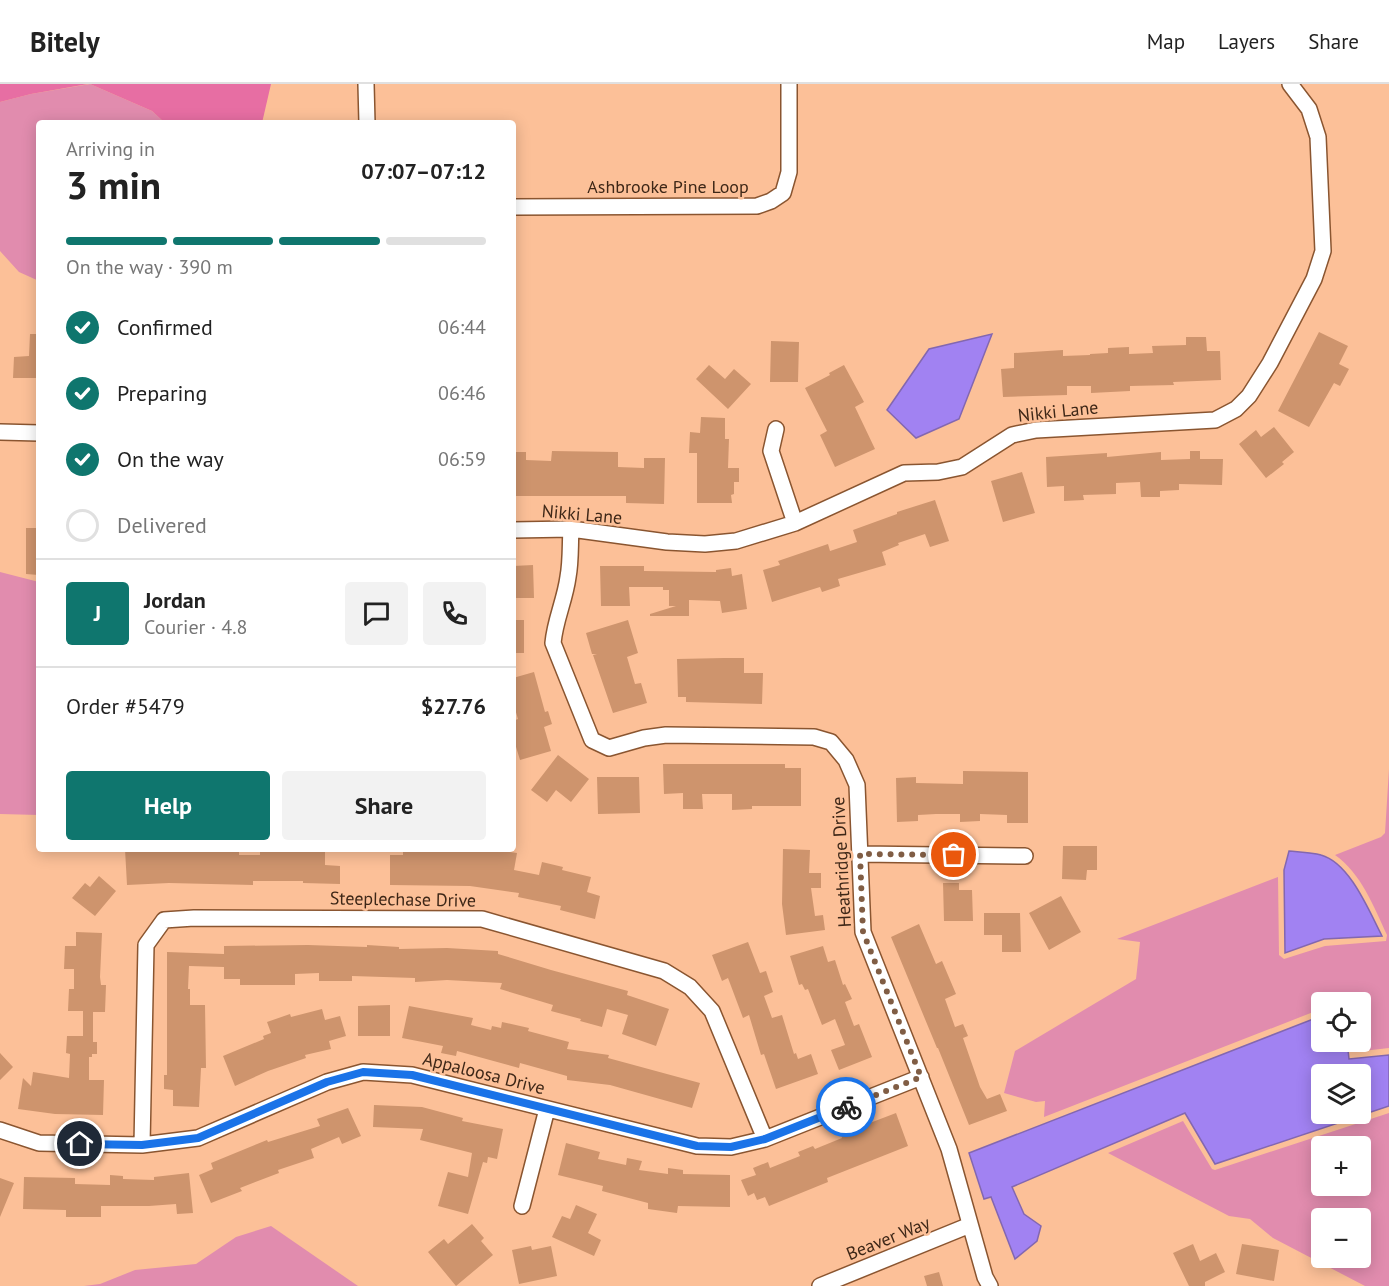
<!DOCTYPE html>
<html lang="en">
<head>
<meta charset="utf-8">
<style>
	body { margin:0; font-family:"PT Sans",sans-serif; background:#f2f2f2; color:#222; height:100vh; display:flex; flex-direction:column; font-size:22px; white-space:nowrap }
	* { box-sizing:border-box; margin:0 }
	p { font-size:20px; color:#767676 }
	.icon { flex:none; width:33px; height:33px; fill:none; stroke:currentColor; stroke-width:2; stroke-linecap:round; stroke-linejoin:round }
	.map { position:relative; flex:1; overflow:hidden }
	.panel { position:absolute; left:36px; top:36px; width:480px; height:732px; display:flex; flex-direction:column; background:#fff; border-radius:6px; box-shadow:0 3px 15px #0003 }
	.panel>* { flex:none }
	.controls { position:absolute; left:1311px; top:908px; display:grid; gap:12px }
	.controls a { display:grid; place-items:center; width:60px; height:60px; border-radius:6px; background:#fff; box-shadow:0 3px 15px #0003; font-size:30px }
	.pin { position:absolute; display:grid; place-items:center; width:51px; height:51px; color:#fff; margin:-26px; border:3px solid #fff; border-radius:50%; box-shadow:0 2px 6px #0007 }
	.courier { position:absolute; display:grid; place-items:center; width:60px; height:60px; margin:-30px; border:4px solid #1a73e8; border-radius:50%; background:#fff; color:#222; box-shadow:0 2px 8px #0007 }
	.headline em { font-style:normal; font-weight:700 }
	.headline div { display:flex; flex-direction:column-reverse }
	.headline { display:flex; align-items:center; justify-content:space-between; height:102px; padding:0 30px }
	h1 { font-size:39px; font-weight:700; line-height:45px }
	.bar { display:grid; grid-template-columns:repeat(4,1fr); gap:9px 6px; align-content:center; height:72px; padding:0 30px }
	.bar i { height:8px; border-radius:4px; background:#e0e0e0 }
	.bar .on { background:#0f766e }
	.bar p { grid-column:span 4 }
	.line { display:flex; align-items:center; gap:15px; padding:0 30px; border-top:2px solid #e0e0e0 }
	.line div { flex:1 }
	.round { display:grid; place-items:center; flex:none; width:63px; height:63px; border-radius:6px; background:#f2f2f2 }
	ol { padding:0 30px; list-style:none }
	li { display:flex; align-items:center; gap:18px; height:66px }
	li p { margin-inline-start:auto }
	li .icon { padding:6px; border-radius:50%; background:#0f766e; color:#fff; stroke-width:4 }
	li:last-child { color:#767676 }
	li i { width:33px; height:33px; border:3px solid #e0e0e0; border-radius:50% }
	.cta { display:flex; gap:12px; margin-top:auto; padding:12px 30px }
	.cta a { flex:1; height:69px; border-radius:6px; background:#0f766e; color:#fff; font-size:24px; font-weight:700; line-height:69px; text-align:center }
	.cta a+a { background:#f2f2f2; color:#222 }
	header { display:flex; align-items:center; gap:36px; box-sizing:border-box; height:84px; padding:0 30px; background:#fff; border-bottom:2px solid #e0e0e0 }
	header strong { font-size:28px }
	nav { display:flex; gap:33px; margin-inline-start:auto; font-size:21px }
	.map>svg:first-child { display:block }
	.green { fill:#e18cae; fill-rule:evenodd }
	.forest { fill:#e76ea3 }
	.water { fill:#a182f2; stroke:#8367b0; stroke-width:1.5; fill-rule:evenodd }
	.building { fill:#ce946d }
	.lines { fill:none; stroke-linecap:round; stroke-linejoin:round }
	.minor-casing { stroke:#8a5530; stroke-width:18 }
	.minor { stroke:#fff; stroke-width:15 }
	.done { stroke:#805d44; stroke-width:6; stroke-dasharray:0 10.8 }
	.route { stroke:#1a73e8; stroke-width:8 }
	.labels { text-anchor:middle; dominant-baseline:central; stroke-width:5; stroke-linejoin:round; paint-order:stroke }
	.street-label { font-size:18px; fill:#3e2717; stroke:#fcc098 }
</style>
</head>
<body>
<header>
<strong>Bitely</strong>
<nav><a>Map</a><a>Layers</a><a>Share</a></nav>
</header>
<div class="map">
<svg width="1389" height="1202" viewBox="0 0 1389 1202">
	<rect width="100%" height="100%" fill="#fcc098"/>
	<path class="green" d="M90 0 152 27 165 39H39V197L19 188 0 167V18L31 10Z
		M0 488 39 498V731L0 730Z
		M1389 685V964L1354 968 1353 957H1360V918H1322L1321 925 1044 1033 1045 1017 1036 1018 1004 1009 1015 967 1136 895 1140 858 1117 855 1278 793 1279 871 1284 875 1325 862 1386 857 1387 851C1374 823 1361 789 1335 771L1381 753 1385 749Z
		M1389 1029V1202H1365L1273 1154 1250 1135 1229 1132 1108 1069 1183 1037 1212 1085 1215 1086ZM1322 1062H1360V1101H1322ZM1322 1134H1360V1173H1322Z
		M271 1142 358 1202H84L100 1200 135 1186 196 1180 236 1153Z"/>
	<path class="forest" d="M0 0H88L31 10 0 18Z
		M90 0H271L262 39H165L152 27Z"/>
	<path class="water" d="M992 250 959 335 916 354 887 326 929 265Z
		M1289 767C1299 768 1311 768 1321 771 1350 779 1369 827 1382 852L1324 855 1285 869 1284 786Z
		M1321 932 1322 957H1347L1349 975 1389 971V1022L1215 1080 1185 1029 1012 1103 1024 1130 1041 1142 1037 1157 1015 1175 991 1113 984 1115 969 1069ZM1322 990H1360V1029H1322Z"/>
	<path class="building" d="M1319 248 1348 262 1339 280 1349 285 1340 302 1334 299 1309 343 1278 327Z
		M30 250H39V294H13L14 273 29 272Z
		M1186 253H1206L1207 267H1220L1221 296 1173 298 1174 301 1130 302V307L1091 309V302H1067V311L1003 313 1001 285 1014 284V269L1063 266V272L1090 271V270L1108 269V264L1129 263V270L1153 269 1152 262 1186 261Z
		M771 257 799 258 798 298H770Z
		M709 281 725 295 734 285 751 300 728 325 696 295Z
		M844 281 864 318 855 323 875 365 835 383 820 351 827 347 805 304 830 291 829 289Z
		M701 333 725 334V355H729L728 384H739V398H734V410L731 411 732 419H697V369H689L690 348 700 349Z
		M1274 343 1294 368 1282 378 1284 380 1266 394 1239 360 1256 346 1261 353Z
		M552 367 618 368V383L644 384V374H665L664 420 626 419V412H513V368H526V376L551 377Z
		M1190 367H1200V375H1223L1222 401 1179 400V406L1160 407V413H1141L1140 398 1116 399V410L1083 411 1084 416 1064 417V402L1047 403 1046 373 1107 369V373L1161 368V376L1190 375Z
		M1022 388 1035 429 1003 438 991 397Z
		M935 416 949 457 930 463 925 450 898 459 899 461 882 468 886 481 838 495 840 502 822 508 820 503 772 518 763 486 780 481 778 477 828 460 830 467 857 458 853 446 897 430V428Z
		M26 444H37V448H39V491L26 490Z
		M533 481 534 514H513V482Z
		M600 482H644V487L716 488V486L731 484 732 492 742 490 747 525 722 529 720 517 689 516V532H650V530L676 522H669V506H663V503H629L630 522H601Z
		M513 536H524V569H513Z
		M628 536 638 569 627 573 635 600 641 599 647 619 613 629 593 571 597 570H592L586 549Z
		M724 574H744V589H763L762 620 686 618V613H678L677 575Z
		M534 588 545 628 548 627 552 640 544 643 551 667 520 676 513 653V637L518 635 513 618V594Z
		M558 671 589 695 571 718 556 706 547 718 531 706Z
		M663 680H785V684H801V722H752V725L732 726V710H702L703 725H683V709L664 710Z
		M963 687 1028 688V739H1007V731L980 730V737L960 738V730H936L918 731V737L897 738 896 694 916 693V699L963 700Z
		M597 693H639L640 729 598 730Z
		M1063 762H1097V786H1087L1086 796 1062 795Z
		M125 765H239V771H260V765H325V781L340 782V800L303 799V797H253V801L169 799 127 801Z
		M403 765H486L517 769 514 786 539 791 542 778 563 783 562 786 591 793 587 808 600 812 595 835 560 826 561 822 518 813 519 809 470 802 390 801V771H403Z
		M783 765 810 766 809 789H821V804H811L815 832 823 831 825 846 786 851 782 820Z
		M99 792 116 807 95 832 72 814 85 799 90 803Z
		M943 799H959V806H972L973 837H944Z
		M1061 812 1081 848 1049 866 1029 829Z
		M984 829H1020L1021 868H1002V851H984Z
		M919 840 936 880 942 877 956 910 945 915 955 943 963 940 968 952 963 954 980 1003 987 1015 1000 1010 1007 1027 969 1041 938 964H937L891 853Z
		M76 848 102 849 100 893 101 901H106L105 928H93V958H97V970H92V973H89V996H104L103 1031 55 1030 18 1025 23 994 31 1002 33 988 69 994 70 970 66 969 67 952H83V927H68L69 905H74V885H64L65 862H76Z
		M748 858 760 889 766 887 773 908 764 912 772 934 782 931 794 970 796 969 798 975 811 970 818 990 776 1005 764 970 761 971 749 931 743 934 728 894 722 897 712 871Z
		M308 861 367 863V861L399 863V865L447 864 498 867V870L551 886 628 907 627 911 669 925 656 962 622 950 628 931 607 925 602 943 580 937 581 935 551 927 553 921 500 905 502 899 447 896 415 898V894L352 892V897H319V889L295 890V901H240V895H224V883L189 882 188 905H190V921H205L206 984H201L199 1023 173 1022V1006L164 1005V991H167V868L224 870V862Z
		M823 862 828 878 835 876 843 901 845 900 852 915 845 918 854 942 859 940 872 973 839 986 831 966 845 961 835 935 822 941 808 905 805 906 802 900 799 901 790 872Z
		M390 921V952H358V922Z
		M409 922 473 934 471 941 491 946 492 942 501 944 502 938 529 944 528 947 569 958 567 965 609 971 608 974 700 999 692 1024 610 1001 567 996V992L520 979 519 984 457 967 456 972 441 969 443 962 402 954Z
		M322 925 325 936 340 932 346 952 329 957 331 965 305 971 306 974 268 987 235 1002 223 972 264 955 263 952 271 949 267 938 290 930 291 933Z
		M0 969 13 983 0 996Z
		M374 1021 422 1023 463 1034 462 1037 503 1045 497 1075 488 1073 487 1079 483 1078 468 1130 438 1122 448 1088 468 1093 472 1069 420 1056 423 1045 373 1043Z
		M348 1024 361 1052 342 1060 339 1053 311 1065 314 1074 278 1086 279 1089 240 1104 242 1107 211 1119 199 1091 213 1085 211 1079 267 1056 268 1058 320 1042 317 1035Z
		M896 1029 908 1062 827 1094 828 1098 769 1122 765 1113 757 1116 754 1109 748 1112 741 1096 756 1091 753 1084 768 1078 770 1084 800 1072 798 1068 813 1062 815 1065 842 1054 841 1050Z
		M566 1059 600 1068 598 1075 626 1081 627 1074 642 1077 639 1086 668 1090V1084L683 1086V1090L730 1091V1123L678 1122 677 1129 648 1125V1119L602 1107 603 1102 558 1091Z
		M189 1089 193 1129 177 1130 176 1120 149 1122H101V1133H66V1126L23 1125 24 1093 75 1094V1100L110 1101V1091L123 1092V1095L154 1096V1093Z
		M0 1094 14 1099 0 1133Z
		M576 1121 597 1130 588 1149 601 1156 594 1172 552 1153 562 1132 570 1135Z
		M472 1140 484 1154 481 1157 493 1171 456 1202 428 1168 444 1155 448 1160Z
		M1193 1160 1200 1177 1216 1169 1225 1188 1205 1198V1202H1189L1173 1169Z
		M1242 1160 1279 1166 1274 1197 1236 1190Z
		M531 1162 532 1166 551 1162 557 1192 519 1200 512 1166Z
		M939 1188 943 1202H927L924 1192Z"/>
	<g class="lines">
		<defs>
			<path id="minor" d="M366 0 367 39
				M513 123 757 122 771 117 783 109 789 88V0
				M776 345 771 367 795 439
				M0 348 39 349
				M571 445C570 460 571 477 568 493 565 516 555 536 553 559L592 656 609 664 644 654 666 651 814 653 831 658 846 676 857 701 863 848 949 1065 985 1193 990 1202
				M513 446 571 445 667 458 705 460 736 457 795 439 904 389 938 388 962 383 1012 351 1036 346 1215 336 1236 325 1249 312 1270 279 1314 195 1323 167 1318 53 1309 25 1290 0
				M860 770 1025 772
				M0 1046 39 1059 142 1061 198 1054 327 998 363 988 412 991 697 1062 731 1063 765 1055 921 993
				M142 1061 146 861 164 836 194 834 482 835 664 887 690 903 712 927 765 1055
				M522 1122 547 1025
				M820 1202 970 1141"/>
		</defs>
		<use href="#minor" class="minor-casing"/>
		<use href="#minor" class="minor"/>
	</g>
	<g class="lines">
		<path class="done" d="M846 1023 921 993 863 848 860 770 954 771"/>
		<path class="route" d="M80 1060 142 1061 198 1054 327 998 363 988 412 991 697 1062 731 1063 765 1055 846 1023"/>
	</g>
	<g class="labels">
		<g class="street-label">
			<text x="668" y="102">Ashbrooke Pine Loop</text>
			<text transform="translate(1058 327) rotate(-6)">Nikki Lane</text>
			<text transform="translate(582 430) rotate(5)">Nikki Lane</text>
			<text transform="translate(841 778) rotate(-93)">Heathridge Drive</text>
			<text transform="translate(403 815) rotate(1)">Steeplechase Drive</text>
			<text transform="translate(484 989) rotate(14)">Appaloosa Drive</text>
			<text transform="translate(888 1154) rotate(-22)">Beaver Way</text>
		</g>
	</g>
</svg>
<div class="controls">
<a><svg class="icon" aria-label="locate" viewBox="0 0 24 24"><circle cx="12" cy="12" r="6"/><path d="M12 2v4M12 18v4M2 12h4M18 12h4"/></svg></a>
<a><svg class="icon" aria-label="layers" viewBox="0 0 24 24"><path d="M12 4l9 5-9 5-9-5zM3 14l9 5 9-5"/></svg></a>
<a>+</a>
<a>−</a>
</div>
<div class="pin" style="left:954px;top:771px;background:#ea580c"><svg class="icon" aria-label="bag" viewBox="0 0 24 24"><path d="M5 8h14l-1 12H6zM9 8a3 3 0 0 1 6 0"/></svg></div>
<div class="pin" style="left:80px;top:1060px;background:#1f2937"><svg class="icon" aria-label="home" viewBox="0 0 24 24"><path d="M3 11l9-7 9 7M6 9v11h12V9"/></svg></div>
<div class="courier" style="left:846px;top:1023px"><svg class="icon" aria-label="bike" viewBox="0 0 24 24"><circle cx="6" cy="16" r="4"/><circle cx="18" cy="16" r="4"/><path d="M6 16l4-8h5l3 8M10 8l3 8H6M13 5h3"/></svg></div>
<section class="panel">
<div class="headline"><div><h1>3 min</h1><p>Arriving in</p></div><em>07:07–07:12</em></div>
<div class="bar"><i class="on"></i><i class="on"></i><i class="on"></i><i></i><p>On the way · 390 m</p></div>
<ol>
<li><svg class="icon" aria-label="check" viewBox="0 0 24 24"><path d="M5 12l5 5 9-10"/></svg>Confirmed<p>06:44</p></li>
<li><svg class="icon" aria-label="check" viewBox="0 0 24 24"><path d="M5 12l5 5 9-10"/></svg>Preparing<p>06:46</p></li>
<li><svg class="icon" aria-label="check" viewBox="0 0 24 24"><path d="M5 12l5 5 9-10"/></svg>On the way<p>06:59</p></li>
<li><i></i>Delivered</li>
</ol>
<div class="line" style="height:108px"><b class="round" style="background:#0f766e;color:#fff">J</b><div><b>Jordan</b><p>Courier · 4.8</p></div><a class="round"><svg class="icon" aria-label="chat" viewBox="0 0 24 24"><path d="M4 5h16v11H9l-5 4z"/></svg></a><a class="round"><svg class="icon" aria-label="phone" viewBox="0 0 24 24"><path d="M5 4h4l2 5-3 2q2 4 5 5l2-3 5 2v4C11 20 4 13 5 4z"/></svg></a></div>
<div class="line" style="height:78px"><div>Order #5479</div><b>$27.76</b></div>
<div class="cta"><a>Help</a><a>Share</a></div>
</section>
</div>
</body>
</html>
